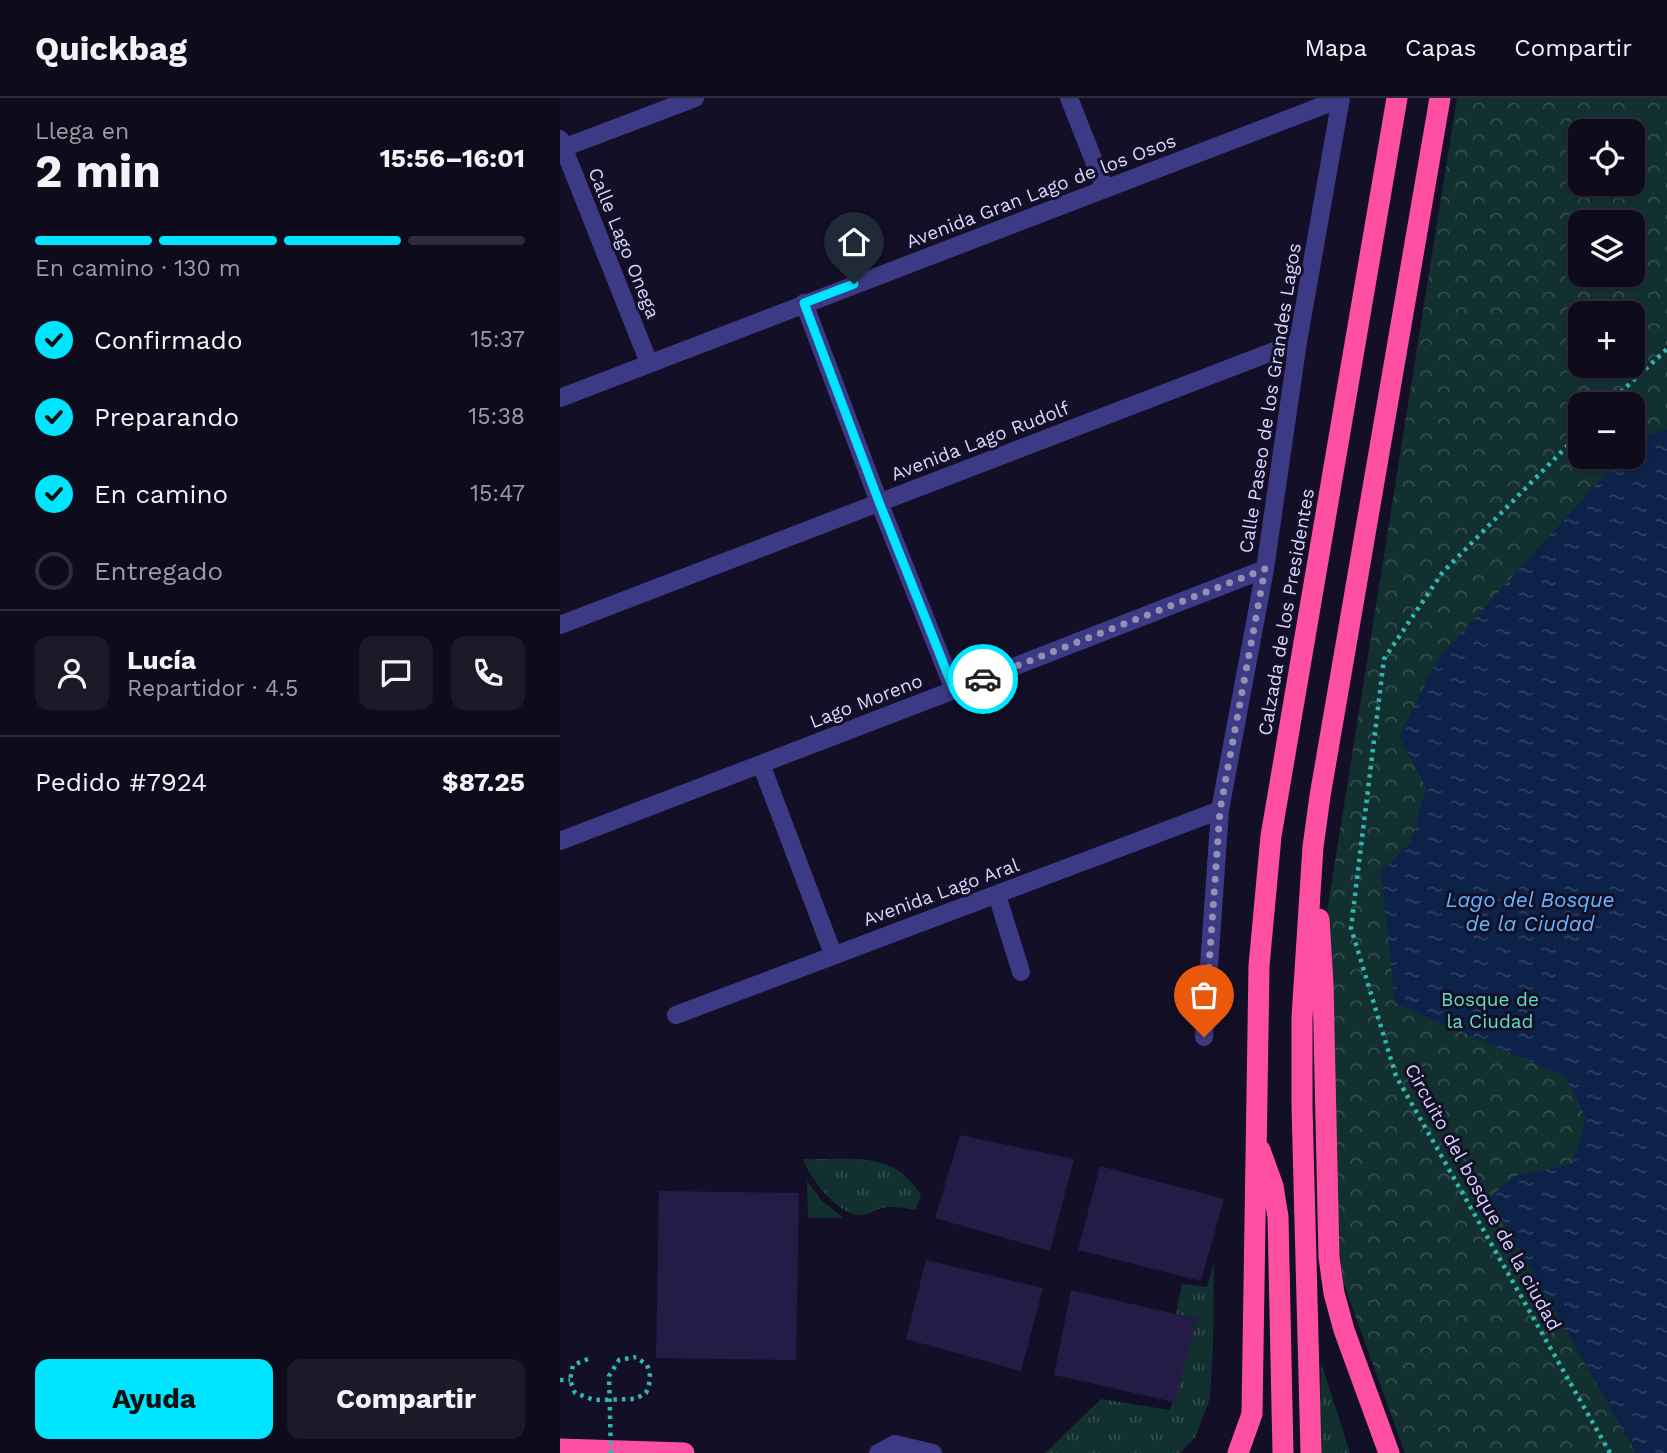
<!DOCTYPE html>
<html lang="es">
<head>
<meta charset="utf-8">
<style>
	body { margin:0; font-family:"Work Sans",sans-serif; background:#1c1929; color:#f1f3f6; height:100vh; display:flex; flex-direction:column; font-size:26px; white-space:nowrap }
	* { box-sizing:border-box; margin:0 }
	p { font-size:23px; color:#9b9ba3 }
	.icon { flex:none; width:38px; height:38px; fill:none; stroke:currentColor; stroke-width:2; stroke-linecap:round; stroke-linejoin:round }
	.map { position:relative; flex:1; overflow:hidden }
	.panel { display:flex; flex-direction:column; background:#0e0b1c; width:560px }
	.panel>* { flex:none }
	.tools { position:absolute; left:1008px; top:21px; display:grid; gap:14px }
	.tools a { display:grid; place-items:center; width:77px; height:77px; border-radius:14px; background:#0e0b1c; box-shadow:0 2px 5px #0004,0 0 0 2px #2e2b3b; font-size:35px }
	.pin { position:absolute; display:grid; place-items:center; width:60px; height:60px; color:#fff; margin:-72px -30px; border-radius:50% 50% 50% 0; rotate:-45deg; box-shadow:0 0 7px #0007 }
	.pin .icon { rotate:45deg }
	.courier { position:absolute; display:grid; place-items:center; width:70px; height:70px; margin:-35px; border:5px solid #00e5ff; border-radius:50%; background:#fff; color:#222; box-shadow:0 2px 9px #0007 }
	.overview em { font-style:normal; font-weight:700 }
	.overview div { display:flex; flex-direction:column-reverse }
	.overview { display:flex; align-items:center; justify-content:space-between; height:119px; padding:0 35px }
	h1 { font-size:46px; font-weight:700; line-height:52px }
	.bar { display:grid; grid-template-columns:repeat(4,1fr); gap:10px 7px; align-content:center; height:84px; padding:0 35px }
	.bar i { height:9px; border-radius:5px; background:#2e2b3b }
	.bar .active { background:#00e5ff }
	.bar p { grid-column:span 4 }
	.line { display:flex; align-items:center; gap:18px; padding:0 35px; border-top:2px solid #2e2b3b }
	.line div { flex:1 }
	.round { display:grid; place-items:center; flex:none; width:74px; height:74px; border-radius:14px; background:#1c1929 }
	ol { padding:0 35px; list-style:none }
	li { display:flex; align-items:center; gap:21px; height:77px }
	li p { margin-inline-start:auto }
	li .icon { padding:7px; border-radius:50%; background:#00e5ff; color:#111; stroke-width:4 }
	li:last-child { color:#9b9ba3 }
	li i { width:38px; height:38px; border:4px solid #2e2b3b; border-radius:50% }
	.action { display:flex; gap:14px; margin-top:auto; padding:14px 35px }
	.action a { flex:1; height:80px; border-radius:14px; background:#00e5ff; color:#111; font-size:28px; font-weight:700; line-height:80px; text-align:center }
	.action a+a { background:#1c1929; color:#f1f3f6 }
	header { display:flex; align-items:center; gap:42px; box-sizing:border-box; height:98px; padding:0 35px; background:#0e0b1c; border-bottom:2px solid #2e2b3b }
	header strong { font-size:33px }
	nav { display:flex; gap:38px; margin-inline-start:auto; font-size:24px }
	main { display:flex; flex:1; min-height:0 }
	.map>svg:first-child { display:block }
	.grass { fill:url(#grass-tufts) }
	.forest { fill:url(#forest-crowns); fill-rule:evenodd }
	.water { fill:url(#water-ripples) }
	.building { fill:#241b47 }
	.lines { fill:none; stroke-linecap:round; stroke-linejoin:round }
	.path { stroke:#2fb8b0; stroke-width:4.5; stroke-dasharray:3.5 5; stroke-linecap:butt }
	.minor { stroke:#3d3a85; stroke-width:18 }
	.highway { stroke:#ff4fa3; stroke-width:21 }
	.path-bridge { stroke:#2fb8b0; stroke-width:4.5; stroke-dasharray:3.5 5; stroke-linecap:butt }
	.done { stroke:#948fb3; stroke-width:7; stroke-dasharray:0 12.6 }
	.route { stroke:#00e5ff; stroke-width:9 }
	.labels { text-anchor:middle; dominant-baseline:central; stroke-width:6; stroke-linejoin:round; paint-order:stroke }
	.street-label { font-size:19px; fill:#d9d4ff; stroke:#130f26 }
	.park-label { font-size:19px; fill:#5fe0c0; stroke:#130f26 }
	.water-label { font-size:21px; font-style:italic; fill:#62b6ff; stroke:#130f26 }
</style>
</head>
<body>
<header>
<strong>Quickbag</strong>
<nav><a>Mapa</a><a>Capas</a><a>Compartir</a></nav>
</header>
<main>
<section class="panel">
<div class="overview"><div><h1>2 min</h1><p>Llega en</p></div><em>15:56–16:01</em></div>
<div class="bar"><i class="active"></i><i class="active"></i><i class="active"></i><i></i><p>En camino · 130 m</p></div>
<ol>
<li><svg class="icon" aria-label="check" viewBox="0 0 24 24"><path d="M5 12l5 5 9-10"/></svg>Confirmado<p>15:37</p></li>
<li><svg class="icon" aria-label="check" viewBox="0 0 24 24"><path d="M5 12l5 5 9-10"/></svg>Preparando<p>15:38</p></li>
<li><svg class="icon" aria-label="check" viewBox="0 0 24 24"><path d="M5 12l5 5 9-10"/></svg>En camino<p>15:47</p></li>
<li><i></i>Entregado</li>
</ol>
<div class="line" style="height:126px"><a class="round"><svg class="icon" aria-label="person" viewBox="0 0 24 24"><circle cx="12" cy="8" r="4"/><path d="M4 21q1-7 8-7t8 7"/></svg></a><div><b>Lucía</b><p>Repartidor · 4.5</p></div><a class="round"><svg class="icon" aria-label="chat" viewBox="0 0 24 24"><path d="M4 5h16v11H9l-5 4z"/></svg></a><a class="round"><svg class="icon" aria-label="phone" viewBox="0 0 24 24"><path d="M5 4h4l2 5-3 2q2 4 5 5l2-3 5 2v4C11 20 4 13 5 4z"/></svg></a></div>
<div class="line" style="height:91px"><div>Pedido #7924</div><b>$87.25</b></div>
<div class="action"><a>Ayuda</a><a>Compartir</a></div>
</section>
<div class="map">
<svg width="1107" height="1355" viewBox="0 0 1107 1355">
	<defs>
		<pattern id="grass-tufts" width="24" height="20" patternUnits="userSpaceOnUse" patternTransform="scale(1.75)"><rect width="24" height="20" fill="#12302f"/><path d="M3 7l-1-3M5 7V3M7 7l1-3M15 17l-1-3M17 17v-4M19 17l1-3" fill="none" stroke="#344d4e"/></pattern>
		<pattern id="forest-crowns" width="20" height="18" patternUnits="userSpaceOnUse" patternTransform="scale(1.75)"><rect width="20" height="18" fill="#12302f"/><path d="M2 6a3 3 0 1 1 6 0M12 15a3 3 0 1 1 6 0" fill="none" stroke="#344d4e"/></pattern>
		<pattern id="water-ripples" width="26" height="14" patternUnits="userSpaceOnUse" patternTransform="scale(1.75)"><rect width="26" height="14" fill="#0c2248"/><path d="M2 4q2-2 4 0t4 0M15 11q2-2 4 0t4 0" fill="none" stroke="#2f4163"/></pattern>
	</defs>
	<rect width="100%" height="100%" fill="#130f26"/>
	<path class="grass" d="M243 1061C270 1062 308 1057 332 1069 344 1074 353 1086 361 1096L356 1112C343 1110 331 1107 318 1111 313 1113 308 1117 303 1117 280 1120 250 1081 243 1061Z
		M247 1083 261 1102 283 1120H248Z
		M654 1165 653 1249 650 1300 636 1338 620 1355H485L541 1301 610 1312 637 1221 616 1216 622 1186 647 1189Z
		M761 1264 790 1355H760Z"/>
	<path class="forest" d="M897 0H1107V1355H845L783 1184 752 908ZM1020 33H1073V86H1020ZM1020 124H1073V177H1020ZM1020 215H1073V268H1020ZM1020 306H1073V359H1020Z"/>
	<path class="water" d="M1107 331V1355H1076L930 1099 955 1078 1012 1066 1026 1020 1006 979 835 905 821 773 851 744 866 689 839 639 877 562 1061 359H1073V346L1079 340Z"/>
	<path class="building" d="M400 1037 514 1061 490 1153 375 1120Z
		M540 1068 664 1101 641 1183 518 1152Z
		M99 1093 239 1095 236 1262 96 1260Z
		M366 1162 483 1190 461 1273 346 1241Z
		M511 1192 637 1221 614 1304 494 1277Z"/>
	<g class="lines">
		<path class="path" d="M1048 306 1107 251
			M1020 335 882 475 824 561 791 830 836 978 1050 1355
			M28 1261 13 1267 10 1282 15 1295 34 1302 75 1301 86 1295 89 1287 90 1275 87 1267 76 1259
			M0 1282H10"/>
		<path class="minor" d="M509 0 545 91
			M0 41 89 265
			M0 51 135 0
			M244 205 319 404 394 592
			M0 300 780 1
			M0 527 738 244
			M201 666 273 856
			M0 743 394 592 705 471
			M437 797 461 874
			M116 917C297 847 479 781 660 712
			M644 939 660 712 705 471 738 244 781 0
			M318 1355 335 1346 373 1355"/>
		<path class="highway" d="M759 821 763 886 769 1159 774 1195 784 1232 829 1355
			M700 1052 713 1088 718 1119 723 1355
			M0 1351 124 1355
			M678 1355 692 1316 699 868 711 738 837 0
			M751 1355 742 1008V919L753 749 760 698 880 0"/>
		<path class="path-bridge" d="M51 1355 49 1278 59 1262 76 1259"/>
	</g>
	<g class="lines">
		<path class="done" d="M423 581 705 471 660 712 644 939"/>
		<path class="route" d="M294 186 244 205 319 404 394 592 423 581"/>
	</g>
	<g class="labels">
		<g class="street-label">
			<text transform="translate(481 93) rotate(-21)">Avenida Gran Lago de los Osos</text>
			<text transform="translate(64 145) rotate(68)">Calle Lago Onega</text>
			<text transform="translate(710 300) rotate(-81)">Calle Paseo de los Grandes Lagos</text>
			<text transform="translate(420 343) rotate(-21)">Avenida Lago Rudolf</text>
			<text transform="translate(726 514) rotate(-80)">Calzada de los Presidentes</text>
			<text transform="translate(306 603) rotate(-21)">Lago Moreno</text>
			<text transform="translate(381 794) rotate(-20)">Avenida Lago Aral</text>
			<text transform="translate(923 1099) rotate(61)">Circuito del bosque de la ciudad</text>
		</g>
		<g class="park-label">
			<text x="930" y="901">Bosque de<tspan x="930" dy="22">la Ciudad</tspan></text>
		</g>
		<g class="water-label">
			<text x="970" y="801">Lago del Bosque<tspan x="970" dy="24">de la Ciudad</tspan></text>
		</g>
	</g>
</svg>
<div class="tools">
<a><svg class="icon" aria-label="locate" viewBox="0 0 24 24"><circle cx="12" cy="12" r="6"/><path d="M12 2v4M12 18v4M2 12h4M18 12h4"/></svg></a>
<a><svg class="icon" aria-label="layers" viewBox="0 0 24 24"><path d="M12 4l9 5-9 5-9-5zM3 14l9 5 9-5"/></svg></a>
<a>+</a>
<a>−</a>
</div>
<div class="pin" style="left:644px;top:939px;background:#ea580c"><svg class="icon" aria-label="bag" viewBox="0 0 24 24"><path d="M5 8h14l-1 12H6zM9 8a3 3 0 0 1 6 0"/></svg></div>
<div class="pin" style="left:294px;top:186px;background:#1f2937"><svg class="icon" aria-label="home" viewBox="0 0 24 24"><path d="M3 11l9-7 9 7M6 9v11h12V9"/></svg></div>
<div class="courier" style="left:423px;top:581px"><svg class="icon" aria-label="car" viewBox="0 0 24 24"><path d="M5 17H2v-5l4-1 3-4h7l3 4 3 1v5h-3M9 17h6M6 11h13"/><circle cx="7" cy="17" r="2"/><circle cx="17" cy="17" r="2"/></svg></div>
</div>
</main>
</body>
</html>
